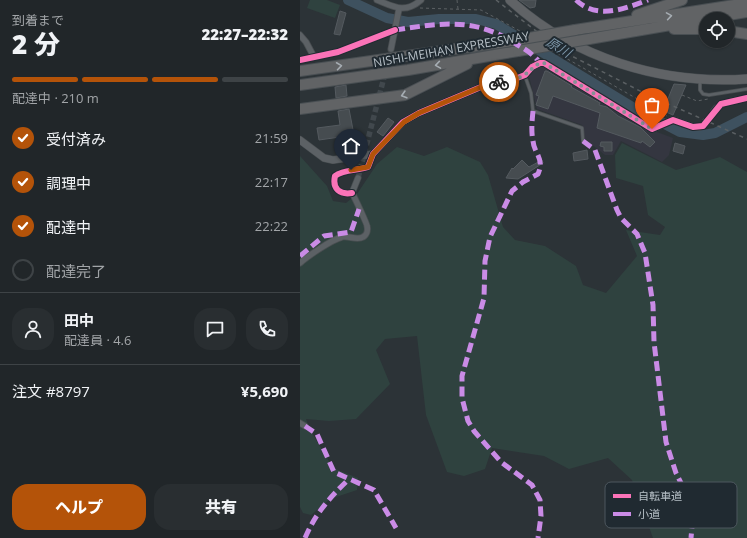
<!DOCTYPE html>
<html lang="ja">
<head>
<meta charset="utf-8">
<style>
	body { margin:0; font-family:"Open Sans","Noto Sans JP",sans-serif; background:#292e31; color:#f1f3f6; height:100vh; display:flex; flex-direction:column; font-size:15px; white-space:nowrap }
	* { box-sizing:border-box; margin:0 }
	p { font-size:13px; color:#a2a5a8 }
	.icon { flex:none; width:22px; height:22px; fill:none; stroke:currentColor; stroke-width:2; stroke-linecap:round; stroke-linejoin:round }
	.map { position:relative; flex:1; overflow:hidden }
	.sheet { display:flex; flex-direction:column; background:#212629; width:300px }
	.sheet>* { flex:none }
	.buttons { position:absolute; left:399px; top:12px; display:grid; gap:8px }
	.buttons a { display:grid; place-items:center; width:36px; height:36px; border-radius:50%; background:#212629; box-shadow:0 1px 3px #0004,0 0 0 1px #3e4346; font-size:20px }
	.pin { position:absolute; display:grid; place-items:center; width:34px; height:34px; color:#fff; margin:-41px -17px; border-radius:50% 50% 50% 0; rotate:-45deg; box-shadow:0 0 4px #0007 }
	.pin .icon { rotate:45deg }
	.courier { position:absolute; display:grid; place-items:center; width:40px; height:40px; margin:-20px; border:3px solid #b45309; border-radius:50%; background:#fff; color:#222; box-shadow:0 1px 5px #0007 }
	.headline em { font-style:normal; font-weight:800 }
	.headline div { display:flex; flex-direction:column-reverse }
	.headline { display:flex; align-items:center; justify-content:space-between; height:68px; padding:0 12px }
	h1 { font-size:26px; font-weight:800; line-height:30px }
	.bar { display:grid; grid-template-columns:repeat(4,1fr); gap:6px 4px; align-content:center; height:48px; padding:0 12px }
	.bar i { height:5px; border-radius:3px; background:#3e4346 }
	.bar .current { background:#b45309 }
	.bar p { grid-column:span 4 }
	.line { display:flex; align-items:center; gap:10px; padding:0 12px; border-top:1px solid #3e4346 }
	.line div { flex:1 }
	.round { display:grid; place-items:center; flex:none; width:42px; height:42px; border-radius:16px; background:#292e31 }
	ol { padding:0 12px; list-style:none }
	li { display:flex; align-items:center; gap:12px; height:44px }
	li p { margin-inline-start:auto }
	li .icon { padding:4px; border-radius:50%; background:#b45309; color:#fff; stroke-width:4 }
	li:last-child { color:#a2a5a8 }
	li i { width:22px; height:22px; border:2px solid #3e4346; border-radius:50% }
	.primary-button { display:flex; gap:8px; margin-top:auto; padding:8px 12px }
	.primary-button a { flex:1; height:46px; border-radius:16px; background:#b45309; color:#fff; font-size:16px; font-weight:800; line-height:46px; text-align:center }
	.primary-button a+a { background:#292e31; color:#f1f3f6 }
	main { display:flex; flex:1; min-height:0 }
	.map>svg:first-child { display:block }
	.medical { fill:#343640 }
	.green { fill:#2f423f }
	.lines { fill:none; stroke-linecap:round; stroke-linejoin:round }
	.river { stroke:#3e515f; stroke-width:10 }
	.building { fill:#464c50; stroke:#545a5f }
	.minor-tunnel { stroke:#41484d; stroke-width:5.5; stroke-dasharray:5.5 3; stroke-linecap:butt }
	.tertiary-tunnel { stroke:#41484d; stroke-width:7; stroke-dasharray:7 3.5; stroke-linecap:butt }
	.service-casing { stroke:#4a4f52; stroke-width:4 }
	.minor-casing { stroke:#4a4f52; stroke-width:7 }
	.tertiary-casing { stroke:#4a4f52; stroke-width:8 }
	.trunk-casing { stroke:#494f53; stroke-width:10 }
	.motorway-casing { stroke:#494f53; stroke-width:12 }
	.path { stroke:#5c6164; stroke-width:1; stroke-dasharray:3 3; stroke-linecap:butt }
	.service { stroke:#5c6165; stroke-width:2.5 }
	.minor { stroke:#5c6165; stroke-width:5.5 }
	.tertiary { stroke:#5c6165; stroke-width:7 }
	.trunk { stroke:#606366; stroke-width:9 }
	.motorway { stroke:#616365; stroke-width:10 }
	.rail { stroke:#5b6063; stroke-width:1.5; stroke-dasharray:4 4; stroke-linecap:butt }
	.motorway-bridge-casing { stroke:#494f53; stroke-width:12; stroke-linecap:butt }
	.motorway-bridge { stroke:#616365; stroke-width:10 }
	.quiet { stroke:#ca8be6; stroke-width:5; stroke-dasharray:10 5; stroke-linecap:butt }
	.cycleway-casing { stroke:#202a31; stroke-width:8 }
	.cycleway { stroke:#fb73b8; stroke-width:6 }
	.oneway { stroke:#a6adb3 }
	.done { stroke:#868f95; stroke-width:4; stroke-dasharray:0 7.2 }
	.route { stroke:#b45309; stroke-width:5 }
	.labels { text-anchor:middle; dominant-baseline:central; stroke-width:4; stroke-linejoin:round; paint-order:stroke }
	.street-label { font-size:12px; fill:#b7c0c7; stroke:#202a31 }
	.water-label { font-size:13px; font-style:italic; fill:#7c95a7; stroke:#202a31 }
	.key { fill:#202a31; stroke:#4d575e; stroke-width:1 }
	.key-label { font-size:11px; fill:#b7c0c7 }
</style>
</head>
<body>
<main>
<section class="sheet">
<div class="headline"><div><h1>2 分</h1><p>到着まで</p></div><em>22:27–22:32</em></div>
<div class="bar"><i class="current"></i><i class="current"></i><i class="current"></i><i></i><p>配達中 · 210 m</p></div>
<ol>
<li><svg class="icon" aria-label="check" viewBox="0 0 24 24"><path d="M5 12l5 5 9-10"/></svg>受付済み<p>21:59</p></li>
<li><svg class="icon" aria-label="check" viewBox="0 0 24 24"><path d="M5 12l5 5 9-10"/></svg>調理中<p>22:17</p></li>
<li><svg class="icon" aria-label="check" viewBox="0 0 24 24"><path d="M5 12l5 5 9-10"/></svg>配達中<p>22:22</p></li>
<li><i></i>配達完了</li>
</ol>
<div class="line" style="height:72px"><a class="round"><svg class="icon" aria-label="person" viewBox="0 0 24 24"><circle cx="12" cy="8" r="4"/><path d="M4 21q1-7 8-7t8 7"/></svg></a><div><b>田中</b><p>配達員 · 4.6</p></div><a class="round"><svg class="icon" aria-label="chat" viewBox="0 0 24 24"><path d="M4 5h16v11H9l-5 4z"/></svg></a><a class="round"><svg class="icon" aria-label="phone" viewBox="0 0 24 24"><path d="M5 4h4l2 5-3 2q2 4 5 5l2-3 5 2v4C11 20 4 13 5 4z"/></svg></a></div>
<div class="line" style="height:52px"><div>注文 #8797</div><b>¥5,690</b></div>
<div class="primary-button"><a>ヘルプ</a><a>共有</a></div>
</section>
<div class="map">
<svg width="447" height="538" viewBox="0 0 447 538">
	<rect width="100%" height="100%" fill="#2c3337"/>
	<path class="medical" d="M243 66 349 129 373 138 369 155 362 162 321 141 313 155H305L285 139 282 125 237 109 229 76 237 67Z"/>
	<path class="green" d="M10 0H27L40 5 35 18 7 8Z
		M322 143 376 170 420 157 447 172V538H353L332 480 308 458 269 469 244 456 192 448 185 469 164 476 147 472 126 415 117 336 85 339 76 350 90 384 56 419 29 421 6 419 9 428 33 468 58 478 57 490 30 499 11 515 3 513 0 507V156L27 186 33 201 46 203 57 194 77 164 97 147 124 156 147 147 180 162 188 175 203 227 215 240 245 246 276 266 283 285 306 293 337 256 326 230 360 235 365 227 348 215 343 186 316 178 315 155Z"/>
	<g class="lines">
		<path class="river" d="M48 0 87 18 108 22 139 19H176L196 24 334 108 380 132 403 135 415 133 447 117"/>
	</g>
	<path class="building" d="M219 0H236L235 7 230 8Z
		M40 11 46 13 40 35 34 34Z
		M245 71H247L272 86 271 87 300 103 299 105 307 107 318 116 340 127 355 142 350 147 342 141 341 143 297 128 300 113 253 96 248 109 236 105 239 96 236 95Z
		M374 84 386 85 373 115 347 104 342 97 365 106Z
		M46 85 47 96 36 98 35 87Z
		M49 109 54 135 19 140 17 128 40 125 38 111Z
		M88 118 94 122 83 136 77 132Z
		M301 142H312V151H304V147L300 146Z
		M375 143 385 146 383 154 373 151Z
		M287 150 288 159 274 161 273 153Z
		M222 160 229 167 242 160 243 163 218 179 206 178 212 168 213 169Z"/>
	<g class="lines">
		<path class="minor-tunnel" d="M58 178 89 58"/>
		<path class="tertiary-tunnel" d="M399 127C409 124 410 115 416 108 424 101 437 100 447 98"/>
		<defs>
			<path id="service" d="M225 76 231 93 233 111 282 128 283 141
				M400 81V90L403 94 409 95 447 89"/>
			<path id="minor" d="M77 0C94 7 105 14 121 0
				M0 35 6 42 14 57
				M91 49 99 9
				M0 60 38 52 95 30
				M52 193C40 195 32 189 35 176 44 169 57 171 68 167L73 154
				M52 193 58 178
				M0 263C8 256 31 240 42 237 48 235 57 241 63 237 67 235 68 230 67 226 67 224 54 196 52 193
				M0 423 5 426"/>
			<path id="tertiary" d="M0 140 24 158 33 160 73 154 103 122 119 113 181 87 212 80 225 75 232 67 240 63H244L352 129 373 120 393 127H399"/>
			<path id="trunk" d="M210 0C273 58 362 85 447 79"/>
			<path id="motorway" d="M337 15 382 0
				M374 29H406
				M275 30 447 3
				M428 31 447 34
				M289 39 447 12
				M0 71 205 42
				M0 85 108 70 218 51
				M0 109 105 95 167 64"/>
		</defs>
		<use href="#service" class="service-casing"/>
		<use href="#minor" class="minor-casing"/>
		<use href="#tertiary" class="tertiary-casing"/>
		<use href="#trunk" class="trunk-casing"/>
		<use href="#motorway" class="motorway-casing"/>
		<path class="path" d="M157 0 158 9
			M120 8 181 10 220 31
			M257 53 367 116
			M382 95 397 101 408 99"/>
		<use href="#service" class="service"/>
		<use href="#minor" class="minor"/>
		<use href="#tertiary" class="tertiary"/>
		<use href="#trunk" class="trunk"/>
		<use href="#motorway" class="motorway"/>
		<path class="rail" d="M196 0 262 51 344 93 447 139"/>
		<defs>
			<path id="motorway-bridge" d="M205 42 275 30
				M218 51 289 39"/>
		</defs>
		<use href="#motorway-bridge" class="motorway-bridge-casing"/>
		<use href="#motorway-bridge" class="motorway-bridge"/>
		<path class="quiet" d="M276 0C297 20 324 9 348 0
			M95 30C141 23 175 17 216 44 225 49 233 54 240 63
			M233 111C232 121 231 131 233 141 234 154 245 158 238 174L223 182 212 191 190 237 185 261 184 298 162 376V398L168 421 174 431 201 462 232 485 240 500 241 516 238 538
			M283 141 295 150 317 210 321 218 337 234 345 253 353 305 354 342 366 442 376 473 383 487 392 497 394 505 391 538
			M0 256 24 236 51 232 59 209
			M5 426 17 434 34 472 74 490 96 528
			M5 538C15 514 30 497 49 479"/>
		<defs>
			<path id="cycleway" d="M0 60 38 52 95 30
				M52 193C40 195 32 189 35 176 44 169 57 171 68 167L73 154 103 122 119 113 181 87 212 80 225 75 232 67 240 63H244L352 129 373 120 393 127 403 126 421 104 447 98"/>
		</defs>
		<use href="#cycleway" class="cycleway-casing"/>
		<use href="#cycleway" class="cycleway"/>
	</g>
	<defs><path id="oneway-chevron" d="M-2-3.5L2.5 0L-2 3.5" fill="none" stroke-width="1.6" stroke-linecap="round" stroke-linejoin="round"/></defs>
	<g class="oneway">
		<use href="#oneway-chevron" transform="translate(369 16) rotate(-9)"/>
		<use href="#oneway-chevron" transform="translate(138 65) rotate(171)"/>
		<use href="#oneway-chevron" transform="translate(39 66) rotate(-8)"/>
		<use href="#oneway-chevron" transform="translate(104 95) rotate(164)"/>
	</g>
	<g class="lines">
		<path class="done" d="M199 82C208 81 216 80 224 75 232 71 234 63 244 63L352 129"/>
		<path class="route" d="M51 170 68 167 73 154 104 122 119 113 181 87 199 82"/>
	</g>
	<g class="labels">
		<g class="street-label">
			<text transform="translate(151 49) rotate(-10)">NISHI-MEIHAN EXPRESSWAY</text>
		</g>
		<g class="water-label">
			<text transform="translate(259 47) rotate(31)">原川</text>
		</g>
	</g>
	<rect x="305" y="482" width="132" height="46" rx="6" class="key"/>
	<rect x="313" y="494" width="18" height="4" fill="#fb73b8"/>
	<rect x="313" y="512" width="18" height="4" fill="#ca8be6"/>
	<g class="key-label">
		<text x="338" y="500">自転車道</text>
		<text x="338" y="518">小道</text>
	</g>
</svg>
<div class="buttons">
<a><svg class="icon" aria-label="locate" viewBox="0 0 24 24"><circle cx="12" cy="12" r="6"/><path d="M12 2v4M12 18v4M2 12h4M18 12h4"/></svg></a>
</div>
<div class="pin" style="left:352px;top:129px;background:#ea580c"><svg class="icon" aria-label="bag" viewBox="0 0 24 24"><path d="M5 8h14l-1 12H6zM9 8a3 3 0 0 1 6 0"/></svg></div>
<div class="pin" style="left:51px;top:170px;background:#1f2937"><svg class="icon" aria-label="home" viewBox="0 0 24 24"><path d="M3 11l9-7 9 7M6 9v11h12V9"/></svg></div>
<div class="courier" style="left:199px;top:82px"><svg class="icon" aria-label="bike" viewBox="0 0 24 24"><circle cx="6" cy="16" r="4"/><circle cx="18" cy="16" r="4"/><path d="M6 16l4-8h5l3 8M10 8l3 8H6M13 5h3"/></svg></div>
</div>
</main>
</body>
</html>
